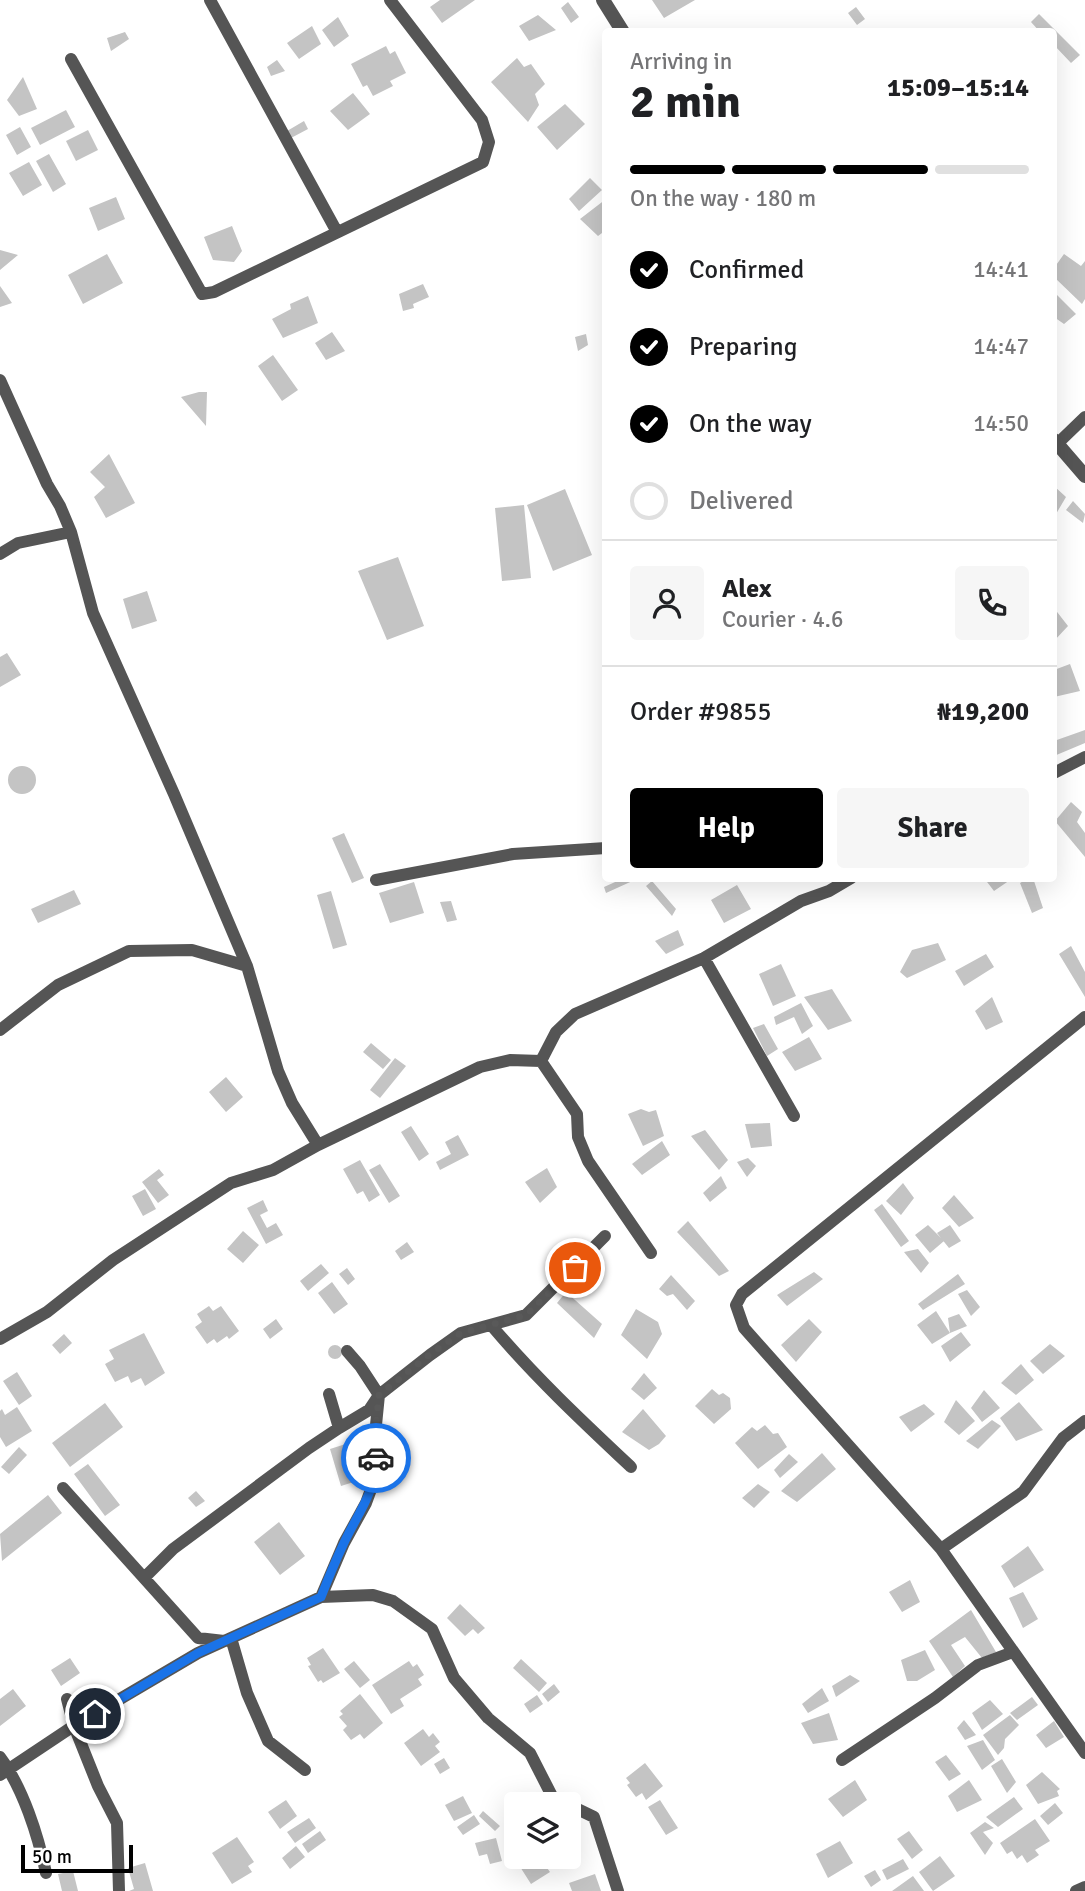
<!DOCTYPE html>
<html lang="en">
<head>
<meta charset="utf-8">
<style>
	body { margin:0; font-family:Signika,sans-serif; background:#f6f6f6; color:#202124; height:100vh; display:flex; flex-direction:column; font-size:26px; white-space:nowrap }
	* { box-sizing:border-box; margin:0 }
	p { font-size:23px; color:#757577 }
	.icon { flex:none; width:38px; height:38px; fill:none; stroke:currentColor; stroke-width:2; stroke-linecap:round; stroke-linejoin:round }
	.map { position:relative; flex:1; overflow:hidden }
	.side { position:absolute; left:602px; top:28px; width:455px; height:854px; display:flex; flex-direction:column; background:#fff; border-radius:7px; box-shadow:0 7px 28px #0002 }
	.side>* { flex:none }
	.fabs { position:absolute; left:504px; top:1792px; display:grid; gap:14px }
	.fabs a { display:grid; place-items:center; width:77px; height:77px; border-radius:7px; background:#fff; box-shadow:0 7px 28px #0002; font-size:35px }
	.scale { position:absolute; left:21px; bottom:18px; width:112px; box-sizing:border-box; padding-left:7px; border:4px solid #000; border-top:0; font-size:19px; line-height:24px; white-space:nowrap; color:#000; -webkit-text-stroke:5px #fff; paint-order:stroke }
	.pin { position:absolute; display:grid; place-items:center; width:60px; height:60px; color:#fff; margin:-30px; border:4px solid #fff; border-radius:50%; box-shadow:0 2px 7px #0007 }
	.courier { position:absolute; display:grid; place-items:center; width:70px; height:70px; margin:-35px; border:5px solid #1a73e8; border-radius:50%; background:#fff; color:#222; box-shadow:0 2px 9px #0007 }
	.head em { font-style:normal; font-weight:700 }
	.head div { display:flex; flex-direction:column-reverse }
	.head { display:flex; align-items:center; justify-content:space-between; height:119px; padding:0 28px }
	h1 { font-size:46px; font-weight:700; line-height:52px }
	.bar { display:grid; grid-template-columns:repeat(4,1fr); gap:10px 7px; align-content:center; height:84px; padding:0 28px }
	.bar i { height:9px; border-radius:5px; background:#e0e0e0 }
	.bar .current { background:#000 }
	.bar p { grid-column:span 4 }
	.line { display:flex; align-items:center; gap:18px; padding:0 28px; border-top:2px solid #e0e0e0 }
	.line div { flex:1 }
	.round { display:grid; place-items:center; flex:none; width:74px; height:74px; border-radius:7px; background:#f6f6f6 }
	ol { padding:0 28px; list-style:none }
	li { display:flex; align-items:center; gap:21px; height:77px }
	li p { margin-inline-start:auto }
	li .icon { padding:7px; border-radius:50%; background:#000; color:#fff; stroke-width:4 }
	li:last-child { color:#757577 }
	li i { width:38px; height:38px; border:4px solid #e0e0e0; border-radius:50% }
	.action { display:flex; gap:14px; margin-top:auto; padding:14px 28px }
	.action a { flex:1; height:80px; border-radius:7px; background:#000; color:#fff; font-size:28px; font-weight:700; line-height:80px; text-align:center }
	.action a+a { background:#f6f6f6; color:#202124 }
	.map>svg:first-child { display:block }
	.building { fill:#c4c4c4 }
	.lines { fill:none; stroke-linecap:round; stroke-linejoin:round }
	.minor { stroke:#555; stroke-width:12 }
	.tertiary { stroke:#555; stroke-width:14 }
	.done { stroke:#595959; stroke-width:7; stroke-dasharray:0 12.6 }
	.route { stroke:#1a73e8; stroke-width:9 }
</style>
</head>
<body>
<div class="map">
<svg width="1085" height="1891" viewBox="0 0 1085 1891">
	<rect width="100%" height="100%" fill="#fff"/>
	<path class="building" d="M440 0H475L442 23 430 7Z
		M652 0H695L664 18Z
		M568 2 579 17 571 23 561 8Z
		M856 7 865 19 857 25 848 13Z
		M1039 14 1080 55 1071 63 1054 45V32H1040L1031 22Z
		M538 15 556 30 529 41 519 26Z
		M338 17 349 36 334 47 322 30Z
		M312 26 321 44 299 59 287 43Z
		M125 32 129 39 111 51 107 38Z
		M386 46 390 54 395 51 406 73 390 81 393 86 373 96 367 85 363 87 351 64Z
		M517 58 524 67 531 64 545 84 535 94 539 105 528 122 491 82Z
		M277 60 285 71 271 76 267 67Z
		M23 77 37 109 19 116 7 100Z
		M353 93 370 114 348 130 330 111Z
		M565 104 585 124 557 150 537 127Z
		M66 110 75 127 40 145 31 128Z
		M304 121 308 129 291 138 287 131Z
		M20 127 31 147 17 155 6 135Z
		M88 130 98 150 76 161 66 141Z
		M49 154 66 184 53 192 36 161Z
		M29 162 42 185 23 196 9 173Z
		M590 178 602 190 579 211 569 199Z
		M116 197 125 219 98 231 89 208Z
		M606 199V230L598 236 580 219Z
		M232 226 242 251 234 262 213 260 204 237Z
		M0 250 18 255 0 270Z
		M107 254 123 283 83 304 68 275Z
		M1064 254 1081 266 1085 261V299L1082 304 1054 277V268Z
		M423 284 429 297 413 304 414 308 403 311 399 294Z
		M0 286 12 303 0 307Z
		M1054 292 1076 314 1064 324 1054 317Z
		M308 296 318 323 283 338 272 319 291 309 290 304Z
		M332 332 345 351 326 360 315 343Z
		M586 334 588 345 578 351 575 337Z
		M273 355 298 390 282 401 258 366Z
		M199 392H207L206 426 181 397Z
		M109 454 135 503 106 518 94 497 105 487 90 472Z
		M1054 486 1066 497 1056 514 1054 512Z
		M565 489 592 555 553 571 527 505Z
		M1073 501 1085 514 1083 523 1066 510Z
		M524 505 531 578 502 581 495 508Z
		M398 557 424 626 387 640 358 571Z
		M147 591 157 621 132 629 123 599Z
		M1054 608 1068 626 1054 641Z
		M7 653 21 675 0 687V657Z
		M1070 664 1080 691 1054 697V670Z
		M1085 730V743L1054 756V741Z
		M8 780a14 14 0 1 1 28 0a14 14 0 1 1-28 0Z
		M1071 802 1082 812 1077 822 1085 833V857L1055 821Z
		M344 833 364 878 352 883 332 838Z
		M624 878H639L606 893 604 887Z
		M984 878H1013L994 891Z
		M1029 878H1033L1043 908 1032 913 1020 883Z
		M652 881 676 909 672 916 646 886Z
		M414 882 424 913 390 923 379 893Z
		M737 885 751 909 724 923 711 900Z
		M74 890 81 904 38 923 31 909Z
		M331 891 347 945 333 949 317 895Z
		M451 901 457 920 447 922 440 902Z
		M678 930 684 945 666 954 655 941Z
		M938 943 946 960 907 978 900 972 912 950Z
		M1071 946 1085 972V997L1059 954Z
		M986 954 994 967 964 986 955 971Z
		M781 964 796 996 773 1006 759 974Z
		M832 989 852 1021 828 1030 804 997Z
		M992 997 1003 1022 986 1030 975 1011Z
		M801 1003 813 1026 802 1034 794 1017 776 1025 774 1017Z
		M764 1024 778 1049 767 1056 753 1028Z
		M809 1037 822 1059 795 1071 782 1052Z
		M371 1043 391 1060 383 1069 363 1052Z
		M395 1058 406 1066 380 1098 370 1090Z
		M226 1077 243 1097 226 1112 209 1092Z
		M641 1109 649 1112 656 1110 664 1136 643 1146 628 1114Z
		M770 1123 772 1146 751 1148 745 1124Z
		M411 1126 429 1154 419 1161 401 1132Z
		M705 1130 728 1160 719 1170 691 1136Z
		M458 1135 469 1155 440 1170 436 1162 451 1154 445 1142Z
		M662 1141 670 1155 642 1175 632 1164Z
		M748 1158 756 1166 747 1177 737 1162Z
		M360 1160 380 1195 369 1202 363 1191 357 1194 343 1169Z
		M380 1164 400 1196 389 1203 369 1170Z
		M547 1168 557 1187 540 1203 525 1182Z
		M159 1169 164 1175 157 1180 169 1195 158 1203 142 1182Z
		M721 1176 727 1188 710 1202 703 1193Z
		M903 1183 914 1198 901 1215 886 1201Z
		M145 1189 156 1209 143 1216 132 1196Z
		M954 1195 974 1218 959 1227 942 1208Z
		M263 1200 268 1211 260 1215 267 1228 276 1223 283 1235 266 1244 247 1208Z
		M882 1204 909 1241 901 1247 874 1210Z
		M688 1221 729 1271 719 1276 677 1232Z
		M928 1225 944 1241 930 1253 915 1235Z
		M950 1225 961 1241 949 1248 937 1233Z
		M243 1231 259 1245 243 1263 227 1249Z
		M407 1242 414 1252 401 1260 395 1251Z
		M918 1249 929 1263 921 1273 904 1252Z
		M321 1264 329 1273 308 1291 300 1281Z
		M347 1268 355 1279 348 1285 339 1274Z
		M814 1272 823 1279 787 1306 777 1295Z
		M958 1274 965 1284 923 1310 918 1304Z
		M671 1275 695 1301 687 1310 673 1294 667 1296 659 1289Z
		M332 1282 348 1304 334 1314 318 1293Z
		M967 1290 980 1307 971 1316 958 1294Z
		M566 1292 602 1324 594 1338 557 1303Z
		M209 1306 213 1311 221 1306 239 1331 229 1339 227 1336 217 1343 214 1339 207 1344 195 1327 202 1322 197 1314Z
		M636 1309 658 1322 662 1334 647 1359 621 1335Z
		M936 1311 950 1333 932 1344 917 1325Z
		M959 1314 967 1326 950 1333 948 1318Z
		M276 1319 283 1329 270 1339 263 1329Z
		M809 1319 822 1332 796 1362 781 1345Z
		M961 1332 971 1345 950 1362 941 1346Z
		M144 1333 165 1373 145 1386 141 1378 131 1383 128 1376 115 1382 105 1364 114 1359 109 1350Z
		M64 1334 72 1343 60 1354 52 1345Z
		M1050 1344 1065 1356 1043 1374 1030 1361Z
		M328 1352a7 7 0 1 1 14 0a7 7 0 1 1-14 0Z
		M1021 1364 1034 1380 1016 1395 1001 1383Z
		M17 1372 32 1396 19 1405 3 1381Z
		M644 1373 657 1388 644 1400 631 1389Z
		M712 1389 719 1395 723 1393 730 1398 731 1409 714 1424 695 1406Z
		M984 1390 1000 1408 982 1422 971 1408Z
		M956 1400 975 1421 959 1435 944 1422Z
		M1019 1402 1043 1430 1016 1441 1000 1418Z
		M105 1403 123 1427 70 1467 52 1443Z
		M924 1404 935 1414 911 1432 899 1417Z
		M17 1407 32 1431 6 1447 0 1437V1411L2 1409 5 1415Z
		M643 1409 666 1436 659 1444 649 1450 622 1432Z
		M992 1420 1001 1426 978 1449 966 1441Z
		M765 1425 773 1434 778 1433 787 1447 758 1469 735 1443 752 1427 757 1431Z
		M352 1442 363 1479 341 1486 330 1449Z
		M19 1447 27 1455 9 1474 1 1467Z
		M822 1453 836 1469 797 1502 781 1491Z
		M789 1454 798 1462 780 1478 774 1470Z
		M88 1464 120 1505 105 1516 74 1474Z
		M758 1484 770 1492 754 1508 742 1498Z
		M196 1491 205 1501 196 1507 188 1498Z
		M48 1495 62 1513 2 1561 0 1534Z
		M279 1522 305 1556 280 1575 254 1542Z
		M1028 1546 1044 1570 1014 1588 1001 1566Z
		M910 1580 920 1602 902 1612 889 1592Z
		M1023 1592 1038 1619 1023 1628 1009 1598Z
		M460 1604 485 1628 478 1634 473 1629 465 1636 447 1618Z
		M971 1610 996 1652 982 1658 965 1637 951 1645 965 1666 953 1677 929 1641Z
		M323 1648 340 1673 323 1683 321 1680 318 1682 308 1666 311 1665 307 1658Z
		M925 1650 935 1670 917 1681H907L901 1660Z
		M70 1658 80 1673 61 1686 51 1670Z
		M521 1659 547 1683 539 1692 513 1668Z
		M354 1661 370 1680 360 1688 344 1669Z
		M409 1661 413 1667 417 1664 424 1675 418 1679 422 1685 400 1699 404 1706 391 1714 372 1685Z
		M850 1675 860 1681 836 1697 832 1686Z
		M554 1684 560 1692 548 1702 542 1694Z
		M822 1688 829 1701 808 1713 802 1704Z
		M13 1689 26 1706 0 1726V1699Z
		M360 1694 383 1723 364 1739 360 1734 351 1740 343 1730 347 1726 339 1717 343 1714 340 1711Z
		M537 1695 543 1704 530 1713 524 1704Z
		M1032 1697 1038 1705 1017 1720 1010 1713Z
		M990 1700 1003 1714 982 1730 972 1713Z
		M829 1713 838 1740 813 1744 801 1723Z
		M1010 1715 1019 1725 1005 1739 1004 1748 998 1755 983 1735Z
		M964 1720 976 1735 965 1740 957 1728Z
		M1054 1721 1064 1737 1046 1748 1036 1735Z
		M423 1729 429 1737 433 1733 440 1742 435 1746 440 1752 421 1766 404 1743Z
		M983 1740 995 1760 982 1770 967 1746Z
		M946 1755 961 1774 949 1781 935 1762Z
		M444 1758 450 1768 440 1774 434 1764Z
		M1002 1759 1016 1782 1007 1793 991 1766Z
		M645 1763 663 1786 646 1800 642 1793 636 1797 627 1785 630 1783 626 1778Z
		M1042 1772 1060 1789 1057 1791 1059 1796 1038 1804 1026 1785Z
		M855 1780 867 1800 843 1817 828 1799Z
		M969 1780 982 1800 957 1812 948 1796Z
		M463 1796 472 1813 454 1821 445 1805Z
		M1014 1797 1023 1809 998 1827 986 1817Z
		M286 1800 297 1816 280 1829 268 1812Z
		M660 1800 678 1828 666 1835 648 1807Z
		M1055 1803 1063 1813 1048 1825 1040 1816Z
		M483 1811 500 1826 495 1831 479 1816Z
		M474 1815 480 1824 463 1835 457 1827Z
		M309 1818 316 1828 295 1843 287 1832Z
		M1035 1819 1050 1841 1035 1850 1039 1855 1027 1863 1022 1855 1017 1859 1012 1851 1007 1854 1000 1843Z
		M985 1822 994 1828 983 1832 993 1843 985 1855 970 1833Z
		M320 1831 326 1840 308 1853 302 1844Z
		M909 1831 923 1850 912 1859 897 1839Z
		M237 1837 254 1862 248 1866 252 1872 232 1884 212 1853Z
		M496 1838 502 1861 490 1864 487 1854 479 1856 475 1843Z
		M840 1841 853 1863 828 1878 816 1854Z
		M296 1846 305 1857 290 1869 282 1858Z
		M940 1856 955 1876 933 1891 919 1872Z
		M526 1857H539L550 1872 531 1884 517 1862Z
		M903 1859 909 1869 887 1880 882 1870Z
		M145 1863 153 1891H129L134 1889 128 1868Z
		M875 1870 881 1880 871 1887 864 1876Z
		M73 1871 78 1891H62L58 1874Z
		M595 1874 601 1891H572L569 1883Z
		M913 1876 924 1891H892Z"/>
	<g class="lines">
		<path class="minor" d="M210 0 337 232
			M71 59 202 294 214 292 483 162 489 142 482 120 390 0
			M0 380 47 484 60 506 71 532 93 613 174 794 247 966 278 1071 292 1103 318 1145
			M1056 445 1085 417
			M0 554 18 543 71 532
			M1054 773 1085 757
			M376 880 513 854 606 848
			M704 958 794 1116
			M1085 1017 742 1294 736 1305 744 1328 941 1549 1085 1753
			M0 1030 58 985 129 951 192 950 247 966
			M541 1061 577 1114 578 1137 588 1161 651 1253
			M491 1325C534 1376 582 1421 631 1467
			M0 1339 47 1312 113 1260 231 1183 273 1170 318 1145 480 1067 510 1060 541 1061 556 1032 575 1014 704 958 801 901 829 891 851 878
			M339 1428 369 1410 379 1395 430 1355 461 1333 526 1315 605 1236
			M63 1488 198 1638 224 1641
			M941 1549 1023 1492 1063 1438 1085 1421
			M144 1578 173 1549 309 1448 339 1428 329 1394
			M321 1597 344 1543 366 1503 377 1473 375 1435 379 1395 360 1366 347 1351
			M231 1638 247 1693 268 1741 305 1770
			M67 1699 74 1726 98 1786 117 1823 119 1891
			M0 1757C23 1788 38 1835 46 1873
			M842 1760 935 1698 978 1665 1013 1652
			M0 1775 69 1729 198 1653 321 1597 373 1595 393 1601 432 1629 454 1678 488 1718 530 1753 553 1798 566 1804
			M569 1805 594 1817 618 1891
			M1076 1891 1085 1887"/>
		<path class="tertiary" d="M603 0 623 32
			M1054 440 1085 476"/>
	</g>
	<g class="lines">
		<path class="done" d="M376 1458 375 1435 379 1395 429 1355 461 1333 526 1315 575 1268"/>
		<path class="route" d="M95 1714 198 1653 321 1597C328 1579 335 1562 343 1545 356 1516 377 1491 376 1458"/>
	</g>
</svg>
<div class="fabs">
<a><svg class="icon" aria-label="layers" viewBox="0 0 24 24"><path d="M12 4l9 5-9 5-9-5zM3 14l9 5 9-5"/></svg></a>
</div>
<div class="scale">50 m</div>
<div class="pin" style="left:575px;top:1268px;background:#ea580c"><svg class="icon" aria-label="bag" viewBox="0 0 24 24"><path d="M5 8h14l-1 12H6zM9 8a3 3 0 0 1 6 0"/></svg></div>
<div class="pin" style="left:95px;top:1714px;background:#1f2937"><svg class="icon" aria-label="home" viewBox="0 0 24 24"><path d="M3 11l9-7 9 7M6 9v11h12V9"/></svg></div>
<div class="courier" style="left:376px;top:1458px"><svg class="icon" aria-label="car" viewBox="0 0 24 24"><path d="M5 17H2v-5l4-1 3-4h7l3 4 3 1v5h-3M9 17h6M6 11h13"/><circle cx="7" cy="17" r="2"/><circle cx="17" cy="17" r="2"/></svg></div>
<section class="side">
<div class="head"><div><h1>2 min</h1><p>Arriving in</p></div><em>15:09–15:14</em></div>
<div class="bar"><i class="current"></i><i class="current"></i><i class="current"></i><i></i><p>On the way · 180 m</p></div>
<ol>
<li><svg class="icon" aria-label="check" viewBox="0 0 24 24"><path d="M5 12l5 5 9-10"/></svg>Confirmed<p>14:41</p></li>
<li><svg class="icon" aria-label="check" viewBox="0 0 24 24"><path d="M5 12l5 5 9-10"/></svg>Preparing<p>14:47</p></li>
<li><svg class="icon" aria-label="check" viewBox="0 0 24 24"><path d="M5 12l5 5 9-10"/></svg>On the way<p>14:50</p></li>
<li><i></i>Delivered</li>
</ol>
<div class="line" style="height:126px"><a class="round"><svg class="icon" aria-label="person" viewBox="0 0 24 24"><circle cx="12" cy="8" r="4"/><path d="M4 21q1-7 8-7t8 7"/></svg></a><div><b>Alex</b><p>Courier · 4.6</p></div><a class="round"><svg class="icon" aria-label="phone" viewBox="0 0 24 24"><path d="M5 4h4l2 5-3 2q2 4 5 5l2-3 5 2v4C11 20 4 13 5 4z"/></svg></a></div>
<div class="line" style="height:91px"><div>Order #9855</div><b>₦19,200</b></div>
<div class="action"><a>Help</a><a>Share</a></div>
</section>
</div>
</body>
</html>
